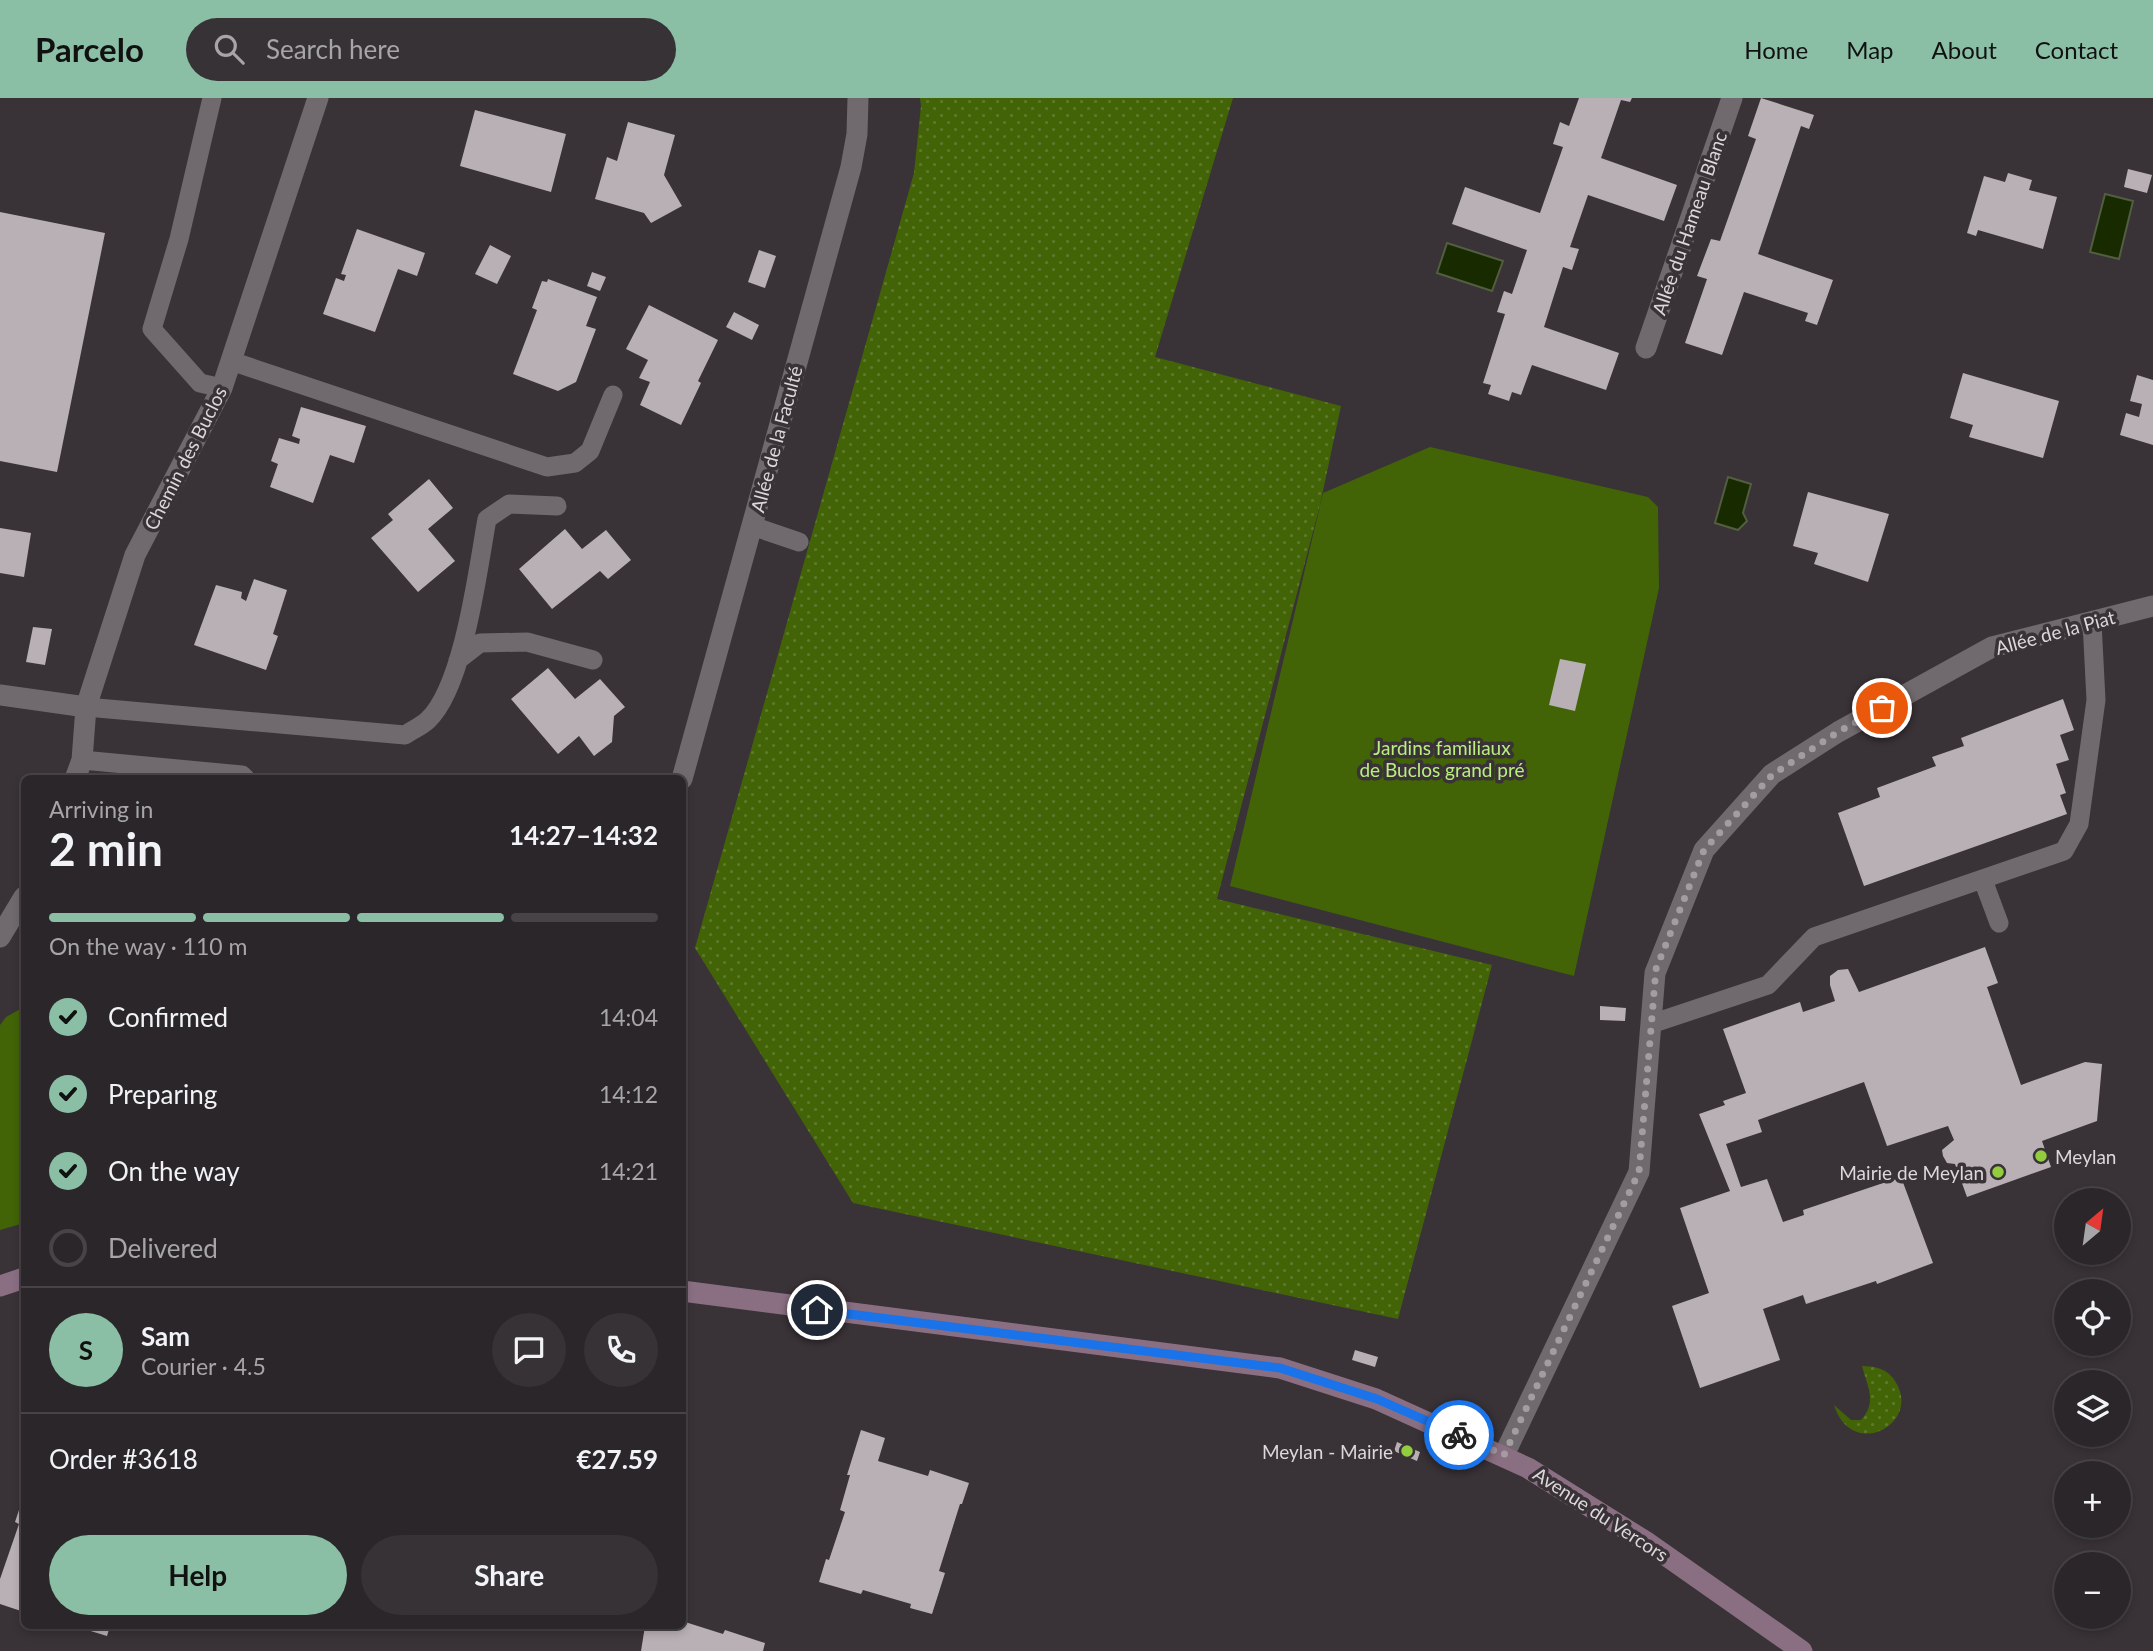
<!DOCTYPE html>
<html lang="en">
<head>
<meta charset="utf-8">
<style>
	body { margin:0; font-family:Lato,sans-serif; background:#373235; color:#f1f3f6; height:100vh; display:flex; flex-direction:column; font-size:26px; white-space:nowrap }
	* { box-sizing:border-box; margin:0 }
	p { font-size:23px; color:#a6a5a8 }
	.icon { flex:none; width:38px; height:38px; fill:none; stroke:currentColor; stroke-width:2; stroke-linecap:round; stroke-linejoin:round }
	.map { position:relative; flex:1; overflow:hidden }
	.sheet { position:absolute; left:21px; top:677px; width:665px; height:854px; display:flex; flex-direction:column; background:#2b2629; border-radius:10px; box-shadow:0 4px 10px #0003,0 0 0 2px #474346 }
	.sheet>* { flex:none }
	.needle { width:46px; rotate:29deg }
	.buttons { position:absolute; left:2054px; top:1090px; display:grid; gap:14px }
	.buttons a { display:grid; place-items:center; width:77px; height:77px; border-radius:50%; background:#2b2629; box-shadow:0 4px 10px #0003,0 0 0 2px #474346; font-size:35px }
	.pin { position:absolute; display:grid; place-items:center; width:60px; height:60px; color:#fff; margin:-30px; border:4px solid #fff; border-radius:50%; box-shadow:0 2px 7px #0007 }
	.courier { position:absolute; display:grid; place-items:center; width:70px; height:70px; margin:-35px; border:5px solid #1a73e8; border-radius:50%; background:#fff; color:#222; box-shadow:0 2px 9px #0007 }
	.summary em { font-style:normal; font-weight:700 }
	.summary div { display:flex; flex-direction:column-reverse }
	.summary { display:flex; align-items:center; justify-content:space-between; height:119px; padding:0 28px }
	h1 { font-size:46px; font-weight:700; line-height:52px }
	.bar { display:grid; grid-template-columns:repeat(4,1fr); gap:10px 7px; align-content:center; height:84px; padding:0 28px }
	.bar i { height:9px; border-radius:5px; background:#474346 }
	.bar .selected { background:#8abfa5 }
	.bar p { grid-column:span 4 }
	.line { display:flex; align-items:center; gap:18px; padding:0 28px; border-top:2px solid #474346 }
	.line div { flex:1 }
	.round { display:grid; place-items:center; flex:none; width:74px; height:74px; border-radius:37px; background:#373235 }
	ol { padding:0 28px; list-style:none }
	li { display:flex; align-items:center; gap:21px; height:77px }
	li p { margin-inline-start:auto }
	li .icon { padding:7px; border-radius:50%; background:#8abfa5; color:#111; stroke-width:4 }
	li:last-child { color:#a6a5a8 }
	li i { width:38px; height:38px; border:4px solid #474346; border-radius:50% }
	.primary-button { display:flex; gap:14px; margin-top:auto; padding:14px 28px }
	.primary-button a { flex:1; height:80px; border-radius:42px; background:#8abfa5; color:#111; font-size:28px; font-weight:700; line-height:80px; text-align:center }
	.primary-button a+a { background:#373235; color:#f1f3f6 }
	header { display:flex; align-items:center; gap:42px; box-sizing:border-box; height:98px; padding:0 35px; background:#8abfa5; color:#111 }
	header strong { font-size:33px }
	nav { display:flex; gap:38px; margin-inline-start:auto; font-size:24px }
	.search { width:490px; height:63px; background:#373235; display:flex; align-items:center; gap:18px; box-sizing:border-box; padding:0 24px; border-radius:38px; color:#a6a5a8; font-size:26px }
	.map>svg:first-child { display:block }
	.grass { fill:url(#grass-dots) }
	.green { fill:#426407 }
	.water { fill:#182a00; stroke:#535e41; stroke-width:2 }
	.building { fill:#b9b0b6 }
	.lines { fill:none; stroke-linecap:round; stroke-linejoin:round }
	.lane { stroke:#70696e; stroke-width:19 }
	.street { stroke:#70696e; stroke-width:21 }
	.secondary { stroke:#8a6f83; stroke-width:21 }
	.done { stroke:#a39da1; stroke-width:7; stroke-dasharray:0 12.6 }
	.route { stroke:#1a73e8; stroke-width:9 }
	.poi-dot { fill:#92cd3f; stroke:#393237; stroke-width:2.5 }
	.labels { text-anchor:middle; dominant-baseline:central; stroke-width:7; stroke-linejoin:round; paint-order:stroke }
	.street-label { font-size:19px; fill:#dcd7da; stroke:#393237 }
	.park-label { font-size:19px; fill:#baee7e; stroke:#393237 }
	.poi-label { font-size:19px; fill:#dcd7da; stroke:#393237; text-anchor:end }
</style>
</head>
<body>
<header>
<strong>Parcelo</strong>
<div class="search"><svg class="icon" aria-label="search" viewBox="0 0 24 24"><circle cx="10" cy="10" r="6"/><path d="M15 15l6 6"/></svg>Search here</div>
<nav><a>Home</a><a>Map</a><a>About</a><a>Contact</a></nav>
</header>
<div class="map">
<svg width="2153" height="1553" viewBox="0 0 2153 1553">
	<defs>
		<pattern id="grass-dots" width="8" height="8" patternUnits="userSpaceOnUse" patternTransform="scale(1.75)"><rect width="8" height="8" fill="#426407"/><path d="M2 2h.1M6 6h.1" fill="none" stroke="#5d792b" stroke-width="1.8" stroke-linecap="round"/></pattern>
	</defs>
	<rect width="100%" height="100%" fill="#393237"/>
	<path class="grass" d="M920 0H1233L1155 259 1341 308 1320 407 1217 801 1492 867 1398 1221 853 1105 695 850 914 75 921 8Z
		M1862 1268C1875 1268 1888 1271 1895 1283 1923 1325 1852 1364 1834 1307L1851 1322H1861C1877 1304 1868 1290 1862 1268Z"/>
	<path class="green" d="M1430 349 1648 399 1658 409 1659 490 1574 878 1230 788 1323 395Z
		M24 909V1125L0 1132V927L6 919Z"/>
	<path class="water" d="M2105 96 2133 103 2119 161 2090 154Z
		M1447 145 1503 163 1492 193 1437 175Z
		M1728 379 1751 386 1743 415 1747 423 1738 432 1715 425Z"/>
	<path class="building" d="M1579 0H1632L1630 4 1621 2 1601 60 1677 87 1664 123 1588 97 1570 149 1579 151 1572 172 1563 169 1544 229 1619 255 1606 292 1532 267 1521 297 1512 294 1509 303 1488 296 1491 287 1483 285 1505 216 1497 214 1504 193 1512 196 1527 152 1452 126 1465 89 1540 115 1563 49 1553 46 1560 24 1569 28Z
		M1761 0 1814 17 1809 31 1801 28 1758 156 1833 182 1817 227 1805 223 1808 215 1744 194 1722 257 1685 245 1707 181 1697 178 1711 141 1720 143 1756 41 1748 38Z
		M475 12 566 36 551 94 460 68Z
		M628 24 675 37 664 77 682 108 651 125 644 115 595 101 607 59 617 63Z
		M2128 71 2152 77 2147 95 2124 89Z
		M2008 75 2032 82 2029 92 2057 99 2043 151 1978 132 1976 138 1967 135 1984 78 2005 84Z
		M0 114 105 135 57 374 0 363Z
		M357 131 425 155 417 178 398 171 375 234 323 216 336 180 344 183 346 177 341 176Z
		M490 147 511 158 497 186 475 176Z
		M759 152 776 158 765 190 748 184Z
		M592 174 606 179 600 193 587 188Z
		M548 181 597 199 586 228 596 231 576 284 558 293 513 276 537 212 532 210 542 183 547 184Z
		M649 207 718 242 698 283 701 285 681 327 640 307 650 284 639 280 648 262 626 251Z
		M734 214 759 227 752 242 726 229Z
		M1963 275 2059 303 2043 360 1969 339 1973 327 1950 320Z
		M2137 277 2153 282V347L2120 337 2126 315 2139 319 2142 306 2130 303Z
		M301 309 366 328 354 365 330 357 313 405 270 389 278 366 271 363 279 340 299 346 300 341 292 338Z
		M429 381 453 410 428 431 455 463 418 494 371 440 393 422 388 416Z
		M1808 394 1889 416 1868 484 1814 466 1818 455 1793 448Z
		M0 430 31 435 24 479 0 475Z
		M565 431 582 451 606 432 631 462 608 481 600 473 552 511 519 471Z
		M254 481 287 492 273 536 278 538 266 572 194 547 216 487 242 494 241 500 246 503Z
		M33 529 52 531 45 567 26 564Z
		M1560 561 1586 566 1575 613 1549 607Z
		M548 570 575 601 600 581 625 609 614 618 612 644 594 658 579 638 558 656 511 601Z
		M2063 601 2074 632 2060 637 2069 662 2056 666 2066 695 2060 697 2067 716 1864 788 1838 715 1880 699 1877 690 1936 668 1932 659 1964 648 1961 640Z
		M1985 849 1998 885 1987 889 2021 987 2085 964 2102 966 2097 1023 2042 1043 2051 1069 1967 1099 1955 1066 1947 1065 1943 1058 1942 1052 1954 1042 1948 1028 1887 1048 1864 984 1758 1022 1762 1034 1726 1046 1741 1089 1767 1081 1783 1124 1804 1117 1803 1112 1901 1079 1933 1165 1877 1186 1876 1183 1806 1206 1803 1197 1763 1211 1780 1262 1700 1290 1672 1208 1709 1195 1680 1110 1730 1093 1699 1016 1725 1007 1723 1003 1746 995 1723 931 1800 904 1803 914 1835 903 1830 887V878L1838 872 1848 871 1859 894Z
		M1600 908 1626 910 1625 923 1600 922Z
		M1355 1252 1378 1259 1375 1269 1352 1262Z
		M861 1332 885 1340 878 1363 928 1378 930 1372 969 1385 962 1406H960L939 1473 945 1475 932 1516 910 1510 911 1506 863 1492 861 1496 819 1484 826 1461 829 1462 845 1414 840 1412 850 1377H847Z
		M1397 1344 1420 1354 1417 1363 1394 1353Z
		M24 1385V1514L0 1506V1481L19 1426 15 1424 23 1400 20 1399Z
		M682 1523 723 1536 725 1532 765 1545 763 1553H641L645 1528H682Z
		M85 1528H110L107 1538 84 1531Z"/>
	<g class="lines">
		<path class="lane" d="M212 0 179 141 152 231 200 285 222 290
			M231 263 547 369 575 365 590 353 613 297
			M752 428 799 444
			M458 562 480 545 527 544 593 562
			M86 609 405 637C412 632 422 628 428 622 464 588 478 470 487 421L509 406 557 408
			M82 662 242 677 246 681
			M1983 782 1999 825
			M1651 926 1768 887 1814 839 2064 753 2079 726 2096 602 2092 524"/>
		<path class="street" d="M1646 250 1732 0
			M0 597 86 609
			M75 681 82 662 86 609 135 457 222 290 318 0
			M682 681 851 69 857 36 858 0
			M0 839 24 799
			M1504 1357 1639 1074 1655 875 1704 752 1772 676 1838 634 1992 549 2153 508"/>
		<path class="secondary" d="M0 1188 24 1180
			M682 1193 1280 1270 1376 1301 1528 1370 1648 1445 1802 1553"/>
	</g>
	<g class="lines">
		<path class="done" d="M1459 1337 1504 1357 1639 1074 1656 871 1704 752 1772 677 1838 634 1882 610"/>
		<path class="route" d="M817 1212 1280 1270 1377 1301 1459 1337"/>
	</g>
	<g class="poi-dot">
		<circle cx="2041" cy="1058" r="7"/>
		<circle cx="1998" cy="1074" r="7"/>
		<circle cx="1407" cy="1353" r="7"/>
	</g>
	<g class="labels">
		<g class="street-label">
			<text transform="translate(1689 125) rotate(-71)">Allée du Hameau Blanc</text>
			<text transform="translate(776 341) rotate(-75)">Allée de la Faculté</text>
			<text transform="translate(185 360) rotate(-63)">Chemin des Buclos</text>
			<text transform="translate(2055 534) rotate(-15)">Allée de la Piat</text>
			<text transform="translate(1601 1416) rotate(33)">Avenue du Vercors</text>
		</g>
		<g class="park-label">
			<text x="1442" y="649">Jardins familiaux<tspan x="1442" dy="22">de Buclos grand pré</tspan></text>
		</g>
		<g class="poi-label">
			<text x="2055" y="1058" text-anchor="start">Meylan</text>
			<text x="1984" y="1074">Mairie de Meylan</text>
			<text x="1393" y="1353">Meylan - Mairie</text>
		</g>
	</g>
</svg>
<div class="buttons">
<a><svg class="needle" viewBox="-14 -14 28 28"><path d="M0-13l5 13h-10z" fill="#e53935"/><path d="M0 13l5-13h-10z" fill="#a6a5a8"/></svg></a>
<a><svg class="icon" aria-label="locate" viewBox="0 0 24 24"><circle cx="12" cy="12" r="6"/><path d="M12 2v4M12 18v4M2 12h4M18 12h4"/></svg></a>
<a><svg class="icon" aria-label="layers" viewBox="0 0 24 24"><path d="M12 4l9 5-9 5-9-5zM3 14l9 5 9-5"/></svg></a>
<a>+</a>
<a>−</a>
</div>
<div class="pin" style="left:1882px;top:610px;background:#ea580c"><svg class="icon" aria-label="bag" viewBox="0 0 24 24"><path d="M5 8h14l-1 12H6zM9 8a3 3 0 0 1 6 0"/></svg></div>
<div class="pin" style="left:817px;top:1212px;background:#1f2937"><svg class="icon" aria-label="home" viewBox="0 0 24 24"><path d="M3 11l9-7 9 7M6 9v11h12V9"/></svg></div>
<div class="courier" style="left:1459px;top:1337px"><svg class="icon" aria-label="bike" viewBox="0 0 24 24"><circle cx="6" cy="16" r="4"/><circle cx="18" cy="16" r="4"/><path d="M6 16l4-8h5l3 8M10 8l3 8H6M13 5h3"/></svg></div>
<section class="sheet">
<div class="summary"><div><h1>2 min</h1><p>Arriving in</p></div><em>14:27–14:32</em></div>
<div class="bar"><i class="selected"></i><i class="selected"></i><i class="selected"></i><i></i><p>On the way · 110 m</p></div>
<ol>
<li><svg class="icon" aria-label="check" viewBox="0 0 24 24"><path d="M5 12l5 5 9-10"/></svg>Confirmed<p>14:04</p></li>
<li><svg class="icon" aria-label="check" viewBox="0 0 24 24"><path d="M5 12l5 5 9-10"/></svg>Preparing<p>14:12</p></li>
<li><svg class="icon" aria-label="check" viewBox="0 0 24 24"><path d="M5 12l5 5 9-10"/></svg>On the way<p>14:21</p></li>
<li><i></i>Delivered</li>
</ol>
<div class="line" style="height:126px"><b class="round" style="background:#8abfa5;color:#111">S</b><div><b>Sam</b><p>Courier · 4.5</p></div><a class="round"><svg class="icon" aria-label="chat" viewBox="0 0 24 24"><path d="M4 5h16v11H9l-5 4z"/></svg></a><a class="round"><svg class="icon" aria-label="phone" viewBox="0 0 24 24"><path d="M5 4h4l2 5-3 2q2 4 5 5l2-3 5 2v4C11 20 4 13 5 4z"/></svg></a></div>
<div class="line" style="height:91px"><div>Order #3618</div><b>€27.59</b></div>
<div class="primary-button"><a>Help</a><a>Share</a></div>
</section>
</div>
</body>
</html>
